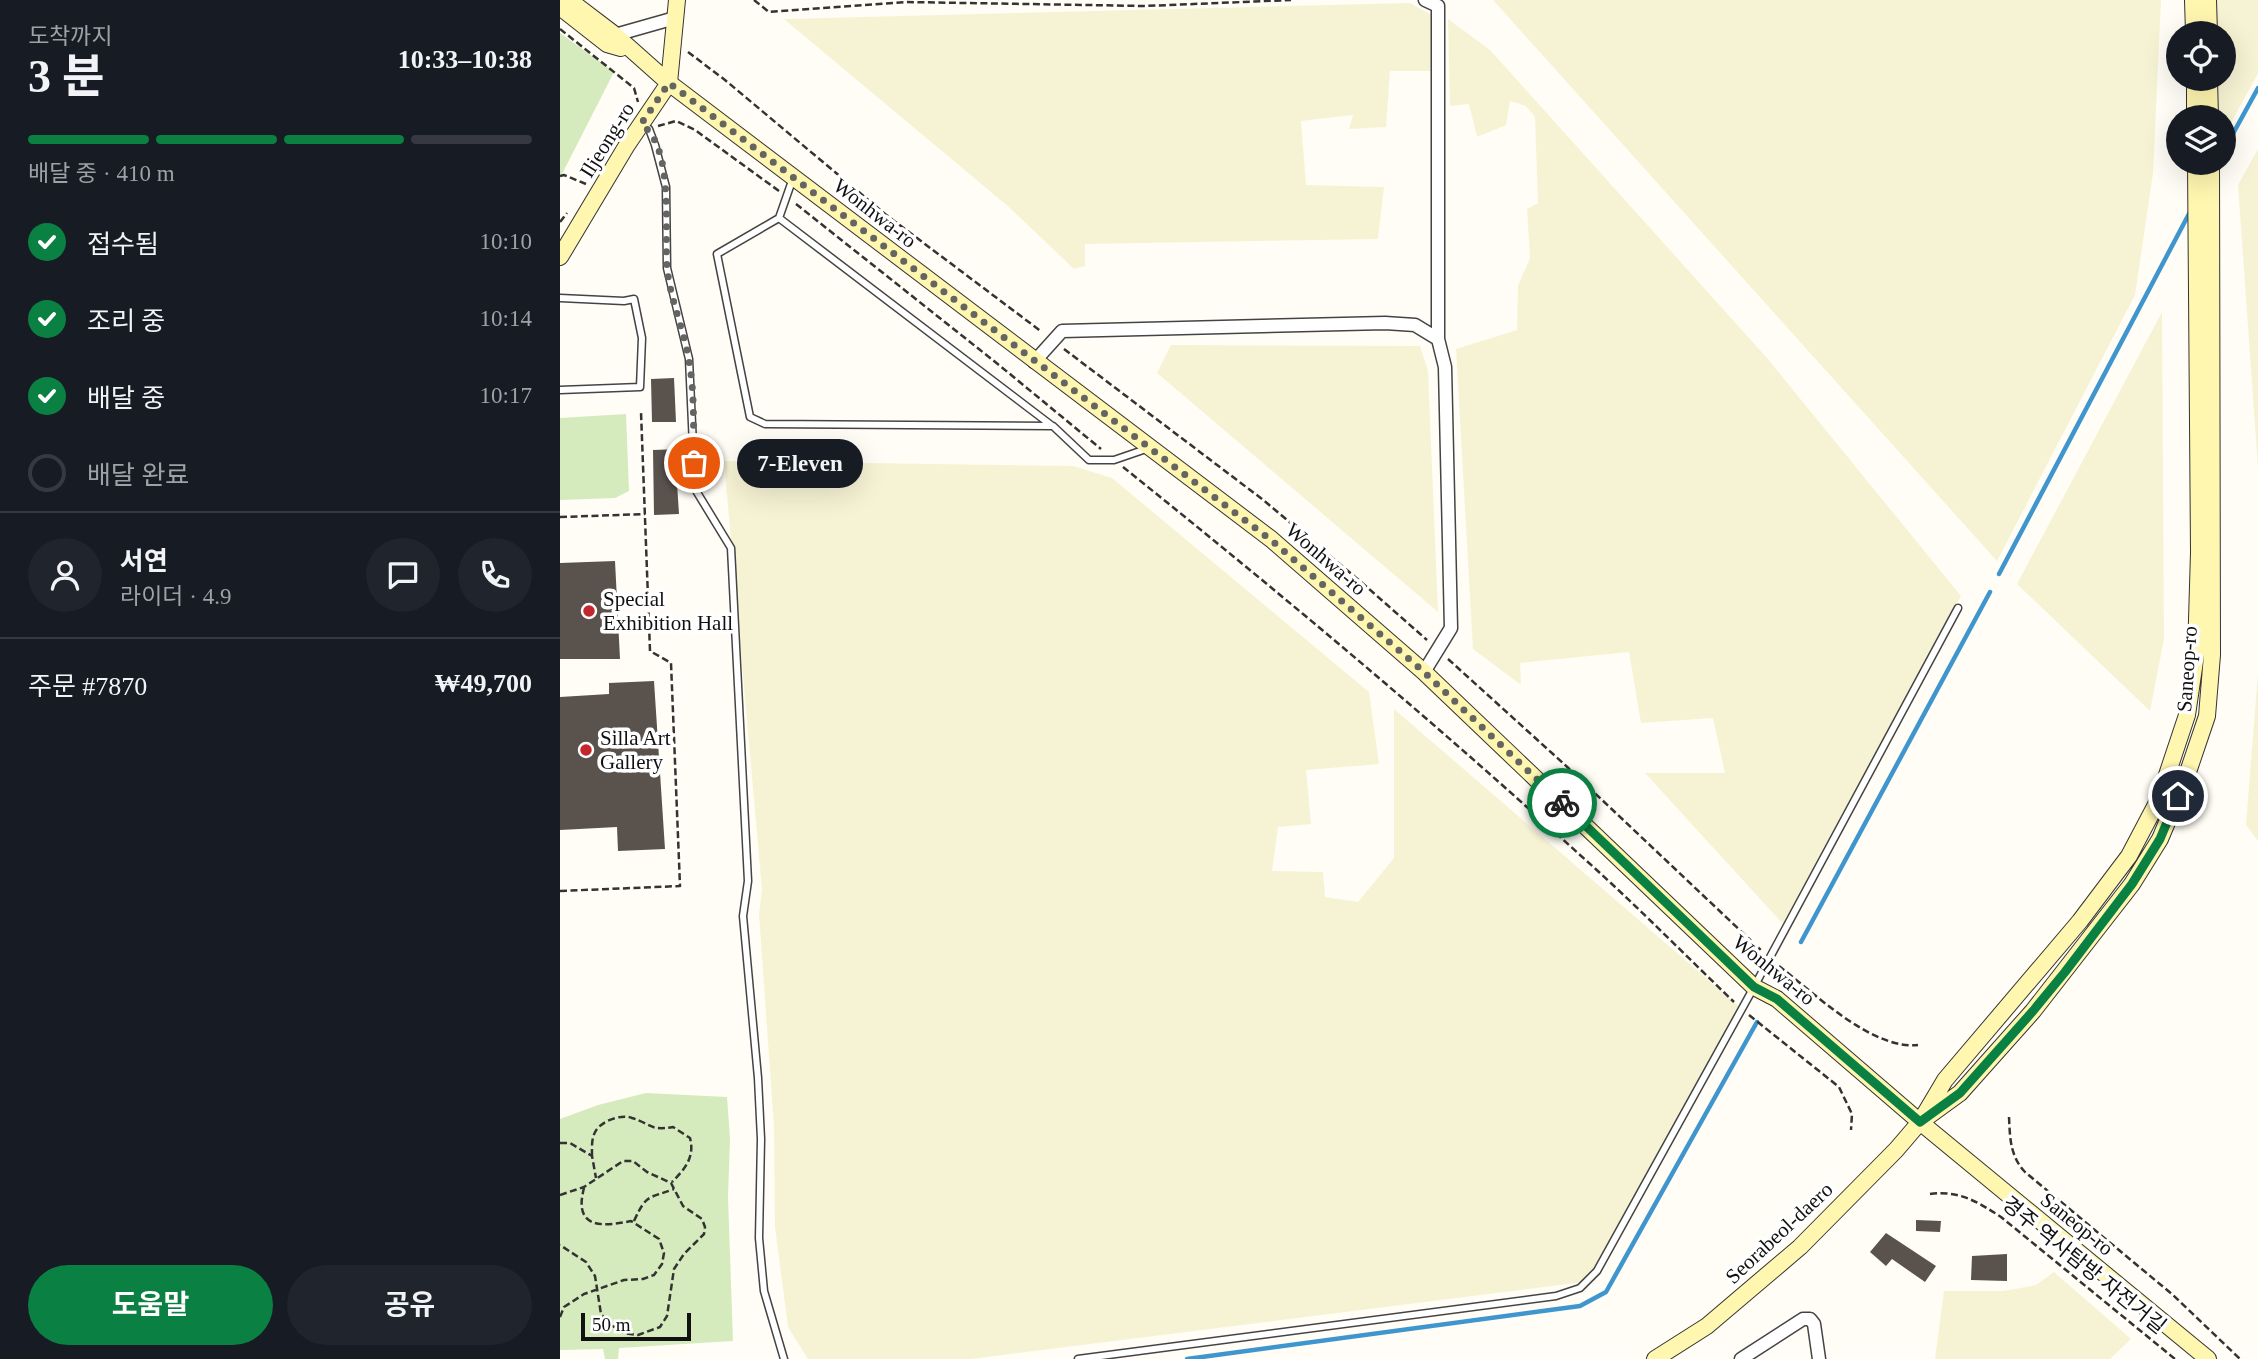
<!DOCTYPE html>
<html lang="ko">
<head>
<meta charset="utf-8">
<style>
	body { margin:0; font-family:"Times New Roman","Noto Sans KR",serif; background:#20242c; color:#f1f3f6; height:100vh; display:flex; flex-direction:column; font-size:26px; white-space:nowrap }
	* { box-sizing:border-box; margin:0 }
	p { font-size:23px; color:#9ea1a6 }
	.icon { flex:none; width:38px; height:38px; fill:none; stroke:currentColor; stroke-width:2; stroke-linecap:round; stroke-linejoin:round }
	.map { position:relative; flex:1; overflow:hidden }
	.drawer { display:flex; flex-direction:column; background:#171b24; width:560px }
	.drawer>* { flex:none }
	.tools { position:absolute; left:1606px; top:21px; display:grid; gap:14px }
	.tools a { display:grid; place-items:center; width:70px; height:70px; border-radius:50%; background:#171b24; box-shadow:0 7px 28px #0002; font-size:35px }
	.scale { position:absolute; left:21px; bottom:18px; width:110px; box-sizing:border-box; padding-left:7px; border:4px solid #111; border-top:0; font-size:19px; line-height:24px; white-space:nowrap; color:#111; -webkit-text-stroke:5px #fff; paint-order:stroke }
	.pin { position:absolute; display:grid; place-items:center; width:60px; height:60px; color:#fff; margin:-30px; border:4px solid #fff; border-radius:50%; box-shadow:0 2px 7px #0007 }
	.courier { position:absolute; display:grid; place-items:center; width:70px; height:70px; margin:-35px; border:5px solid #0b8043; border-radius:50%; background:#fff; color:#222; box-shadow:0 2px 9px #0007 }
	.bubble { position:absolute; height:49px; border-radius:24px; background:#171b24; box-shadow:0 7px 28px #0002; font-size:23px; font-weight:700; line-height:49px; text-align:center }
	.head em { font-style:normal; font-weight:700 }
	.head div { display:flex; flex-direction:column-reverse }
	.head { display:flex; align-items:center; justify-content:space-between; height:119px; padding:0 28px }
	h1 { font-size:46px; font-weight:700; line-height:52px }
	.bar { display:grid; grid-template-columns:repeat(4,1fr); gap:10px 7px; align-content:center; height:84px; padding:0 28px }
	.bar i { height:9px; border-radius:5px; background:#363941 }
	.bar .selected { background:#0b8043 }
	.bar p { grid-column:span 4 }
	.line { display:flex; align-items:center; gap:18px; padding:0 28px; border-top:2px solid #363941 }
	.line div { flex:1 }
	.round { display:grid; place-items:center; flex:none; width:74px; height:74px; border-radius:37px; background:#20242c }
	ol { padding:0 28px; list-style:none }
	li { display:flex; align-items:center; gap:21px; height:77px }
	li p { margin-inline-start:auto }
	li .icon { padding:7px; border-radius:50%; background:#0b8043; color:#fff; stroke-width:4 }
	li:last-child { color:#9ea1a6 }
	li i { width:38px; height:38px; border:4px solid #363941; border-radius:50% }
	.primary-button { display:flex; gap:14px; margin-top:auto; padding:14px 28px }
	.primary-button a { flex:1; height:80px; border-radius:42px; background:#0b8043; color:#fff; font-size:28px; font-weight:700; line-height:80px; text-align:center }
	.primary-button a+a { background:#20242c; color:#f1f3f6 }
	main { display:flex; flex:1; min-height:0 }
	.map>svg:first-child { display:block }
	.farmland { fill:#f6f3d4 }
	.green { fill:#d5ebbd }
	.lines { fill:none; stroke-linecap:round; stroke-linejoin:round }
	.stream { stroke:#3f96cf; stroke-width:4.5 }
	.building { fill:#5a524d }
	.lane-casing { stroke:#444; stroke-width:9 }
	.street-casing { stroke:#444; stroke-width:15 }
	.secondary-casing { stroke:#333; stroke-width:18 }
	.path { stroke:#333; stroke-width:2.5; stroke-dasharray:7 3.5; stroke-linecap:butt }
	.lane { stroke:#fff; stroke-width:6 }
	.street { stroke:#fff; stroke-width:12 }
	.secondary { stroke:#fff6b0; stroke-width:16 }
	.done { stroke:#646461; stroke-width:7; stroke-dasharray:0 12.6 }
	.route { stroke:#0b8043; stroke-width:9 }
	.poi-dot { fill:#c4262e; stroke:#fff; stroke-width:2.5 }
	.labels { text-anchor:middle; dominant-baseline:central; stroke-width:7; stroke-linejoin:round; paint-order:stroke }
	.street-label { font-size:21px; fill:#111; stroke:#fff }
	.poi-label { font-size:21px; fill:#111; stroke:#fff; text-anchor:start }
</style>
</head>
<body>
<main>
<section class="drawer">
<div class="head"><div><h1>3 분</h1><p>도착까지</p></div><em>10:33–10:38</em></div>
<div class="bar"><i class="selected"></i><i class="selected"></i><i class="selected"></i><i></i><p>배달 중 · 410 m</p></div>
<ol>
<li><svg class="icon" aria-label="check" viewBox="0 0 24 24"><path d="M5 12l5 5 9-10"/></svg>접수됨<p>10:10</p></li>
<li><svg class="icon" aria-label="check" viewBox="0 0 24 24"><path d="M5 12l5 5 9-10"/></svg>조리 중<p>10:14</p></li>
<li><svg class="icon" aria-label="check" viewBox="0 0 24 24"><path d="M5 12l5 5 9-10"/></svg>배달 중<p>10:17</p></li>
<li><i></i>배달 완료</li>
</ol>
<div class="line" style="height:126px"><a class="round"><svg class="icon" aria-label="person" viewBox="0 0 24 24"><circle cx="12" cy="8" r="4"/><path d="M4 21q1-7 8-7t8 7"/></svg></a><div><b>서연</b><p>라이더 · 4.9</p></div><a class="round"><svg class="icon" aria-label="chat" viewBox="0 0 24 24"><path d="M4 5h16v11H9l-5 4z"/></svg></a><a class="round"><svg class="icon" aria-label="phone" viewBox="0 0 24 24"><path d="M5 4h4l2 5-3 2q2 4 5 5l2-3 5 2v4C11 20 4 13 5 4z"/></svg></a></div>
<div class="line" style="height:91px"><div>주문 #7870</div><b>₩49,700</b></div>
<div class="primary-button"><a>도움말</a><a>공유</a></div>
</section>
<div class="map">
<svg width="1698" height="1359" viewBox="0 0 1698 1359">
	<rect width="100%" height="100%" fill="#fffdf5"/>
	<path class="farmland" d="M933 0H1601L1593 173 1575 295 1437 561Z
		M1657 0H1698V73L1664 136V117H1657V79H1664V33H1657Z
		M850 3 872 15V71H830L826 127 789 129 793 115 741 121 746 185 824 187 818 239 525 244V266L514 269 450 208 224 19Z
		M888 19 930 50 1207 358 1401 596 1223 924 1085 773H1165L1153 718 1081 723 1069 652 960 663 961 685 913 649 896 349 957 330 958 286 970 258 967 209 978 203 975 117 966 106 950 101 946 125 917 137 909 104 890 106Z
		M1698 149V468L1678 185Z
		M1602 312 1604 639 1590 711 1457 584Z
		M611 345 860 346 868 371 878 612 597 373Z
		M164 461 513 466 552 478 809 692 819 764 746 770 751 824 718 827 712 871 763 872 765 897 798 902 834 858V709L1182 1009 1036 1268 1024 1282 411 1359H248L228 1327 215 1227 214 1127 199 914 202 890Z
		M1698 673V841L1686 825Z
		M1494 1272 1571 1339 1550 1359H1375L1384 1291H1444L1476 1285Z"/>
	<path class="green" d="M0 33 54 72 0 178Z
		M66 414 69 491 55 498 0 500V418Z
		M86 1093 167 1097 170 1139 168 1197 173 1341 59 1348 58 1359H45L43 1349 0 1350V1119L38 1105Z"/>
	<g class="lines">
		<path class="stream" d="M1664 150 1698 88
			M1439 574 1631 210
			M1241 942 1430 592
			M627 1359 1020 1306 1046 1292 1197 1022"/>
	</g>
	<path class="building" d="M114 378 116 422H92L91 379Z
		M120 449 121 483H117L119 514 94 515 93 450Z
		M55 561 60 659H0V563Z
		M94 681 105 849 58 851 57 827 0 830V697L49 694V683Z
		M1356 1220 1381 1221 1380 1232 1356 1231Z
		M1326 1233 1376 1266 1365 1282 1332 1259 1326 1266 1310 1252Z
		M1447 1254V1281L1411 1280 1412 1256Z"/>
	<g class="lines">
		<defs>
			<path id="lane" d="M83 125 89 129 95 145 106 187 107 268 129 359 135 489 171 548 188 881 183 916 198 1078 201 1139 199 1238 204 1291 224 1359
				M233 178 219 218 157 254 190 417 205 424 493 426 529 460H554L589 448
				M219 218 491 425
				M0 298 64 301 74 299 82 338 80 387 0 390
				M518 1359 996 1296 1020 1288 1037 1271 1194 987 1398 608"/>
			<path id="street" d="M865 0 878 6V339
				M55 35 115 18
				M474 362 502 331 825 323 855 325 878 339 885 367 891 628 864 672
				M1181 1359 1243 1319H1250L1254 1324 1259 1359"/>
			<path id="secondary" d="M9 0 55 35 109 83 711 539 864 672 1194 987 1217 999 1360 1122 1648 1359
				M1633 0 1634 33
				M1648 0 1649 33
				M0 7 47 44 61 48
				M1635 79V117
				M1649 79 1650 117
				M0 257 67 145 109 83 117 0
				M1367 1117 1400 1093 1473 1011 1572 884 1600 839 1627 775 1647 716 1652 655 1651 163
				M1095 1359 1147 1326 1240 1247 1336 1150 1360 1122 1385 1080 1520 921 1569 856 1599 799 1627 715 1636 654 1639 552 1636 163"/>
		</defs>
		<use href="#lane" class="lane-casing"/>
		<use href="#street" class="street-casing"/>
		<use href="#secondary" class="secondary-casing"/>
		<path class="path" d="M194 0 209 12 346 2 585 6 731 0
			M0 29 74 88 78 102
			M128 52 165 80 325 214 482 332
			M98 126 116 121 135 130 219 191
			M0 176 4 175 26 184
			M236 204 439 365 541 449
			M0 222 7 213
			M504 349 702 499 800 581 867 640
			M563 467C719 592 872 720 1020 855 1073 902 1123 953 1174 1002
			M0 517 85 514
			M888 659 1004 764 1203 952
			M0 891 120 886 111 663 90 651 81 412
			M1219 966C1254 993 1312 1050 1358 1045
			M1189 1015 1279 1087 1292 1114 1291 1130
			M1449 1117C1450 1138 1450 1156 1465 1172L1613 1295 1680 1359
			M0 1143H10L32 1156 36 1178
			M32 1156C32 1147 31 1137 37 1129 44 1120 62 1114 72 1118 92 1124 89 1131 113 1127L130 1138C135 1157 125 1169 112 1182
			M1370 1194C1399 1190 1418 1202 1441 1217L1615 1359
			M0 1195 24 1187 63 1161H73L87 1172 111 1183 123 1206 142 1219 145 1227 144 1234 124 1254 114 1269 107 1316 100 1327 78 1335 64 1333 49 1324 41 1314 35 1276 26 1262 0 1245
			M74 1221C87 1193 88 1199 114 1189
			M0 1317 4 1307 24 1294 64 1280 83 1279 94 1275 102 1264 104 1253 99 1239 71 1221C42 1227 13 1229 24 1188"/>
		<use href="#lane" class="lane"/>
		<use href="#street" class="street"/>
		<use href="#secondary" class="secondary"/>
	</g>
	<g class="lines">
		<path class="done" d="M134 463C133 429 135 394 129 361 124 330 110 299 107 267 104 232 115 146 81 124L109 83 711 540 864 672 1002 803"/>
		<path class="route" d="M1002 803 1194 987 1217 999 1360 1122 1400 1093 1473 1011 1505 972 1572 884 1600 839 1618 796"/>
	</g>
	<g class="poi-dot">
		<circle cx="29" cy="611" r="7"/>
		<circle cx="26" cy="750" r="7"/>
	</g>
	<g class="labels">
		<g class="street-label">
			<text transform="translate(47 140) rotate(-58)">Iljeong-ro</text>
			<text transform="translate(315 213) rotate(38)">Wonhwa-ro</text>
			<text transform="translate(766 559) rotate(41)">Wonhwa-ro</text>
			<text transform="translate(1627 669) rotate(-86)">Saneop-ro</text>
			<text transform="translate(1214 970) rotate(39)">Wonhwa-ro</text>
			<text transform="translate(1517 1224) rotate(39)">Saneop-ro</text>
			<text transform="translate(1219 1233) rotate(-43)">Seorabeol-daero</text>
			<text transform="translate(1524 1265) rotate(39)">경주 역사탐방 자전거길</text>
		</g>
		<g class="poi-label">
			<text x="43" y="599">Special<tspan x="43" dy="24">Exhibition Hall</tspan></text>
			<text x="40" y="738">Silla Art<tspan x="40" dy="24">Gallery</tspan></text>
		</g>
	</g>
</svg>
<div class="tools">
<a><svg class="icon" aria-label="locate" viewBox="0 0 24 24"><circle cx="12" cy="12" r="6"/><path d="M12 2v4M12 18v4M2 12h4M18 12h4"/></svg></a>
<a><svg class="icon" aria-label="layers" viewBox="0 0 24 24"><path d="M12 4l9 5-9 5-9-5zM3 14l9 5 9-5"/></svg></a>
</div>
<div class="scale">50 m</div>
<div class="pin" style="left:134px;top:463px;background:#ea580c"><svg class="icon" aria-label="bag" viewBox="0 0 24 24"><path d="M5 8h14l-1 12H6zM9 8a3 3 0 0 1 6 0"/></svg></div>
<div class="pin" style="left:1618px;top:796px;background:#1f2937"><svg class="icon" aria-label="home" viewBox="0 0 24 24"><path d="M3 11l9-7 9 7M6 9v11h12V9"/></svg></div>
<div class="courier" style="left:1002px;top:803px"><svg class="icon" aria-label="bike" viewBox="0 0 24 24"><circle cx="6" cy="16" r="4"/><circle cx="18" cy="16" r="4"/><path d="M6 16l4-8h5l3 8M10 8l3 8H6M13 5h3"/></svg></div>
<div class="bubble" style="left:177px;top:439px;width:126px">7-Eleven</div>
</div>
</main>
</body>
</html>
